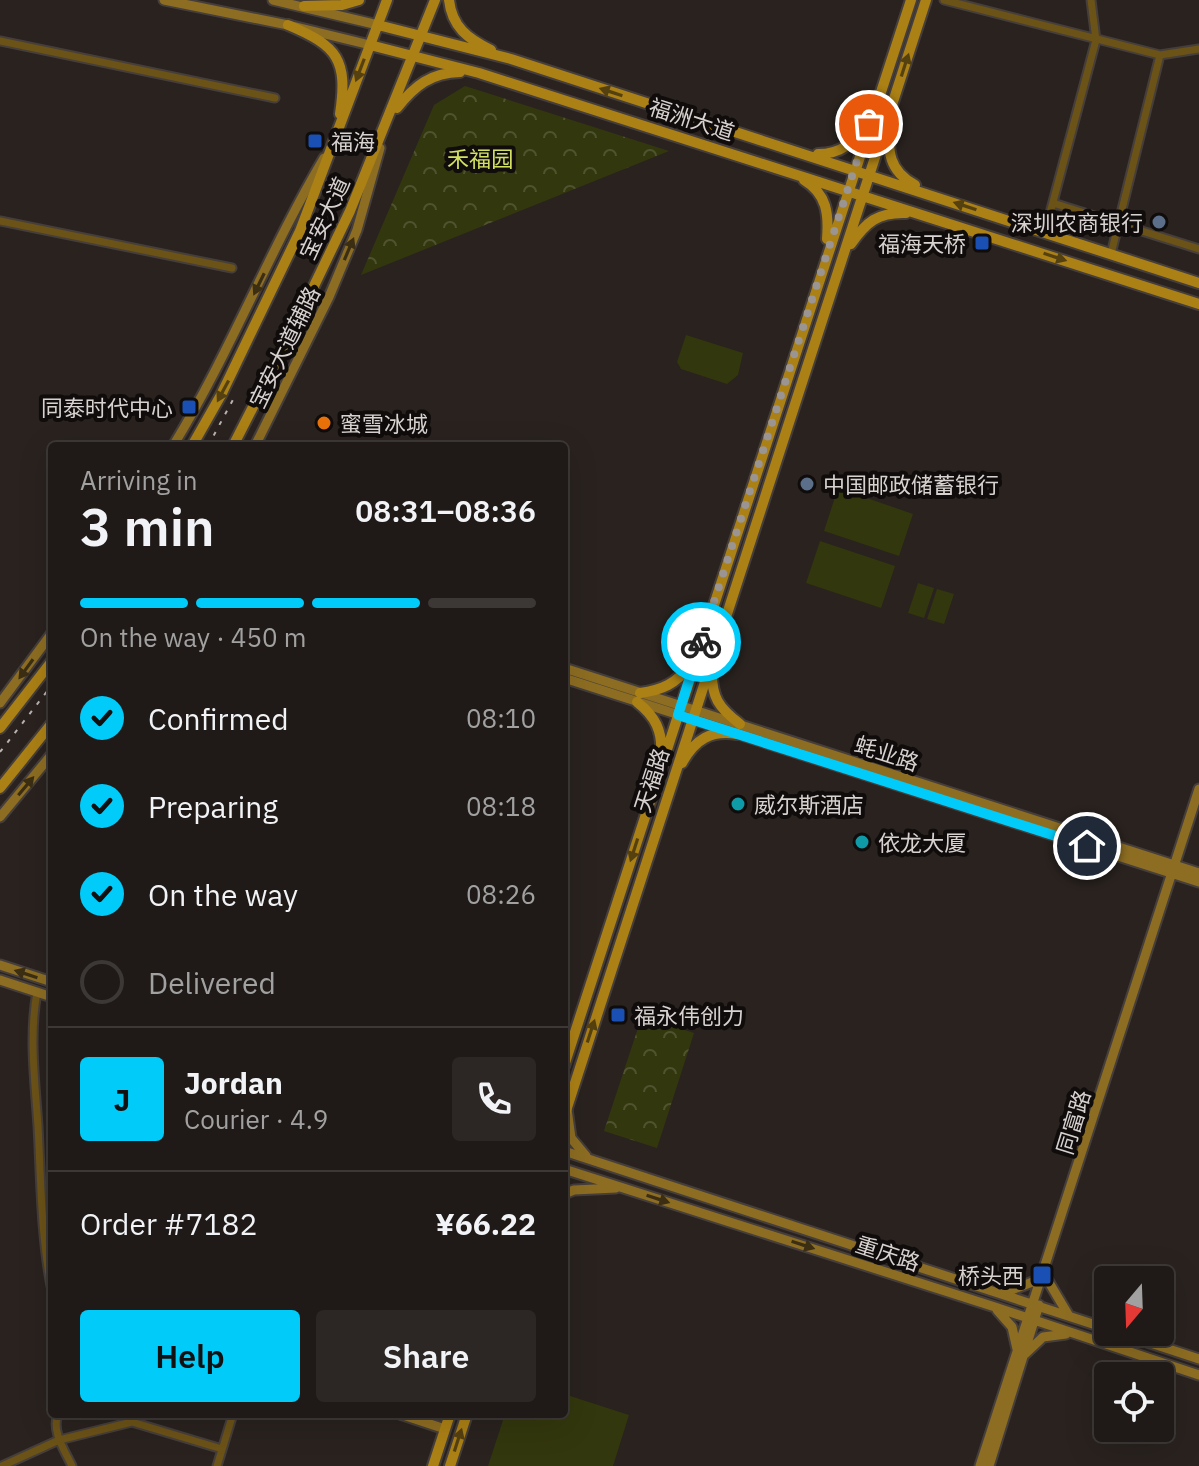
<!DOCTYPE html>
<html lang="en">
<head>
<meta charset="utf-8">
<style>
	body { margin:0; font-family:"IBM Plex Sans","Noto Sans SC",sans-serif; background:#2c2724; color:#f1f3f6; height:100vh; display:flex; flex-direction:column; font-size:30px; white-space:nowrap }
	* { box-sizing:border-box; margin:0 }
	p { font-size:26px; color:#a1a1a1 }
	.icon { flex:none; width:44px; height:44px; fill:none; stroke:currentColor; stroke-width:2; stroke-linecap:round; stroke-linejoin:round }
	.map { position:relative; flex:1; overflow:hidden }
	.side { position:absolute; left:48px; top:442px; width:520px; height:976px; display:flex; flex-direction:column; background:#1f1a17; border-radius:8px; box-shadow:0 8px 32px #0002,0 0 0 2px #3c3836 }
	.side>* { flex:none }
	.needle { width:52px; rotate:199deg }
	.tools { position:absolute; left:1094px; top:1266px; display:grid; gap:16px }
	.tools a { display:grid; place-items:center; width:80px; height:80px; border-radius:8px; background:#1f1a17; box-shadow:0 8px 32px #0002,0 0 0 2px #3c3836; font-size:40px }
	.pin { position:absolute; display:grid; place-items:center; width:68px; height:68px; color:#fff; margin:-34px; border:4px solid #fff; border-radius:50%; box-shadow:0 2px 8px #0007 }
	.courier { position:absolute; display:grid; place-items:center; width:80px; height:80px; margin:-40px; border:6px solid #01cbf9; border-radius:50%; background:#fff; color:#222; box-shadow:0 2px 10px #0007 }
	.summary em { font-style:normal; font-weight:600 }
	.summary div { display:flex; flex-direction:column-reverse }
	.summary { display:flex; align-items:center; justify-content:space-between; height:136px; padding:0 32px }
	h1 { font-size:52px; font-weight:600; line-height:60px }
	.bar { display:grid; grid-template-columns:repeat(4,1fr); gap:12px 8px; align-content:center; height:96px; padding:0 32px }
	.bar i { height:10px; border-radius:6px; background:#3c3836 }
	.bar .selected { background:#01cbf9 }
	.bar p { grid-column:span 4 }
	.line { display:flex; align-items:center; gap:20px; padding:0 32px; border-top:2px solid #3c3836 }
	.line div { flex:1 }
	.round { display:grid; place-items:center; flex:none; width:84px; height:84px; border-radius:8px; background:#2c2724 }
	ol { padding:0 32px; list-style:none }
	li { display:flex; align-items:center; gap:24px; height:88px }
	li p { margin-inline-start:auto }
	li .icon { padding:8px; border-radius:50%; background:#01cbf9; color:#111; stroke-width:4 }
	li:last-child { color:#a1a1a1 }
	li i { width:44px; height:44px; border:4px solid #3c3836; border-radius:50% }
	.action { display:flex; gap:16px; margin-top:auto; padding:16px 32px }
	.action a { flex:1; height:92px; border-radius:8px; background:#01cbf9; color:#111; font-size:32px; font-weight:600; line-height:92px; text-align:center }
	.action a+a { background:#2c2724; color:#f1f3f6 }
	.map>svg:first-child { display:block }
	.grass { fill:#33370d }
	.park { fill:url(#park-crowns) }
	.lines { fill:none; stroke-linecap:round; stroke-linejoin:round }
	.street-casing { stroke:#453e3b; stroke-width:11 }
	.secondary-casing { stroke:#453e3b; stroke-width:13 }
	.primary-casing { stroke:#453e3b; stroke-width:14 }
	.street { stroke:#6b5217; stroke-width:7 }
	.secondary { stroke:#8d6d22; stroke-width:9 }
	.primary { stroke:#ab8015; stroke-width:10 }
	.rail { stroke:#b8b3b1; stroke-width:2; stroke-dasharray:4 8; stroke-linecap:butt }
	.oneway { fill:#554010 }
	.oneway2 { fill:#3b2e13 }
	.done { stroke:#9a9492; stroke-width:8; stroke-dasharray:0 14.4 }
	.route { stroke:#01cbf9; stroke-width:10 }
	.transit-dot { fill:#1a4fb4; stroke:#0f0c0b; stroke-width:3 }
	.service-dot { fill:#5c6f8a; stroke:#0f0c0b; stroke-width:3 }
	.food-dot { fill:#e8710a; stroke:#0f0c0b; stroke-width:3 }
	.culture-dot { fill:#0f9aa8; stroke:#0f0c0b; stroke-width:3 }
	.labels { text-anchor:middle; dominant-baseline:central; stroke-width:8; stroke-linejoin:round; paint-order:stroke }
	.street-label { font-size:22px; fill:#d7d2d0; stroke:#0f0c0b }
	.poi-label { font-size:22px; fill:#d7d2d0; stroke:#0f0c0b; text-anchor:start }
	.park-label { font-size:22px; fill:#d3e061; stroke:#0f0c0b }
</style>
</head>
<body>
<div class="map">
<svg width="1199" height="1466" viewBox="0 0 1199 1466">
	<defs>
		<pattern id="park-crowns" width="20" height="18" patternUnits="userSpaceOnUse" patternTransform="scale(2)"><rect width="20" height="18" fill="#33370d"/><path d="M2 6a3 3 0 1 1 6 0M12 15a3 3 0 1 1 6 0" fill="none" stroke="#50532f"/></pattern>
	</defs>
	<rect width="100%" height="100%" fill="#29221f"/>
	<path class="grass" d="M686 335 743 353 738 375 727 384 681 369 677 362Z
		M838 488 913 514 899 556 824 531Z
		M820 541 895 566 881 608 806 583Z
		M918 583 934 588 924 618 908 613Z
		M937 589 954 594 944 624 927 619Z
		M564 1394 629 1415 613 1466H488L505 1414H564Z"/>
	<path class="park" d="M465 86 669 151 361 275 434 105Z
		M642 1016 694 1033 657 1148 604 1131Z"/>
	<g class="lines">
		<defs>
			<path id="street" d="M944 0 1160 55 1199 49
				M0 41 275 98
				M1053 203 1199 249
				M0 221 232 268
				M1045 232 1096 40 1091 0
				M1111 254 1160 55
				M37 992C29 1036 35 1082 38 1126 41 1182 41 1237 52 1291
				M58 1414C51 1431 65 1451 72 1466
				M2 1466 59 1440 132 1422 222 1449
				M217 1466 233 1414"/>
			<path id="secondary" d="M164 0 288 25 370 45
				M273 0 378 25
				M173 446C230 353 269 251 324 158
				M255 446 329 297 357 230 380 148
				M564 668 1199 873
				M564 678 1199 882
				M0 703 52 633
				M0 817 52 754
				M0 965 52 982
				M0 980 52 997
				M567 1109 571 1138 586 1156
				M564 1151 1108 1329
				M564 1169 995 1307 1199 1375
				M564 1194 574 1190 616 1188
				M1047 1279 1069 1316
				M1001 1294 1043 1278
				M997 1310 1012 1327 1017 1349
				M1117 1332 1199 1359
				M1025 1354 1043 1337 1066 1334
				M400 1414 445 1429
				M980 1466 1199 789
				M989 1466 1039 1305"/>
			<path id="primary" d="M449 0C452 27 468 39 491 50
				M304 6 342 5 359 0
				M288 25C338 46 348 60 340 114
				M378 25 511 59 1199 283
				M370 45 479 73 1199 304
				M397 108C415 85 431 73 460 72
				M890 124C887 151 889 171 915 185
				M818 154C841 154 852 144 865 124
				M804 180C827 194 829 214 827 239
				M851 244C866 222 878 212 906 213
				M192 446 221 395 300 231 387 0
				M233 446 302 311 350 211 435 0
				M712 670C711 697 719 708 740 724
				M640 693C662 690 676 684 690 665
				M637 702C655 716 663 731 661 755
				M0 728 52 661
				M682 763C695 739 711 730 737 734
				M0 788 52 723
				M564 1066 911 0
				M564 1117 926 0
				M433 1466 450 1414
				M450 1466 467 1414"/>
		</defs>
		<use href="#street" class="street-casing"/>
		<use href="#secondary" class="secondary-casing"/>
		<use href="#primary" class="primary-casing"/>
		<use href="#street" class="street"/>
		<use href="#secondary" class="secondary"/>
		<use href="#primary" class="primary"/>
		<path class="rail" d="M208 446 235 396
			M0 752 52 685"/>
	</g>
	<defs><path id="oneway-solid" d="M-6-.8H1V-3.2L6.5 0L1 3.2V.8H-6Z" transform="scale(2)"/></defs>
	<g class="oneway">
		<use href="#oneway-solid" transform="translate(905 65) rotate(-72)"/>
		<use href="#oneway-solid" transform="translate(360 70) rotate(111)"/>
		<use href="#oneway-solid" transform="translate(611 92) rotate(-162)"/>
		<use href="#oneway-solid" transform="translate(965 206) rotate(-162)"/>
		<use href="#oneway-solid" transform="translate(1055 257) rotate(18)"/>
		<use href="#oneway-solid" transform="translate(223 391) rotate(118)"/>
		<use href="#oneway-solid" transform="translate(634 850) rotate(108)"/>
		<use href="#oneway-solid" transform="translate(591 1031) rotate(-72)"/>
		<use href="#oneway-solid" transform="translate(458 1440) rotate(-72)"/>
	</g>
	<g class="oneway2">
		<use href="#oneway-solid" transform="translate(349 249) rotate(-67)"/>
		<use href="#oneway-solid" transform="translate(259 284) rotate(116)"/>
		<use href="#oneway-solid" transform="translate(26 669) rotate(126)"/>
		<use href="#oneway-solid" transform="translate(26 786) rotate(-50)"/>
		<use href="#oneway-solid" transform="translate(26 974) rotate(-162)"/>
		<use href="#oneway-solid" transform="translate(658 1199) rotate(18)"/>
		<use href="#oneway-solid" transform="translate(803 1245) rotate(18)"/>
	</g>
	<g class="lines">
		<path class="done" d="M701 642 869 124"/>
		<path class="route" d="M701 642 678 715 1087 846"/>
	</g>
	<g class="transit-dot">
		<rect x="307" y="133" width="16" height="16" rx="4"/>
		<rect x="974" y="235" width="16" height="16" rx="4"/>
		<rect x="181" y="399" width="16" height="16" rx="4"/>
		<rect x="610" y="1007" width="16" height="16" rx="4"/>
		<rect x="1032" y="1265" width="20" height="20" rx="4"/>
	</g>
	<g class="service-dot">
		<circle cx="1159" cy="222" r="8"/>
		<circle cx="807" cy="484" r="8"/>
	</g>
	<circle class="food-dot" cx="324" cy="423" r="8"/>
	<g class="culture-dot">
		<circle cx="738" cy="804" r="8"/>
		<circle cx="862" cy="842" r="8"/>
	</g>
	<g class="labels">
		<g class="street-label">
			<text transform="translate(692 119) rotate(18)">福洲大道</text>
			<text transform="translate(324 218) rotate(-65)">宝安大道</text>
			<text transform="translate(284 347) rotate(-64)">宝安大道辅路</text>
			<text transform="translate(887 753) rotate(18)">蚝业路</text>
			<text transform="translate(651 780) rotate(-72)">天福路</text>
			<text transform="translate(1073 1122) rotate(-73)">同富路</text>
			<text transform="translate(888 1253) rotate(18)">重庆路</text>
		</g>
		<g class="poi-label">
			<text x="331" y="141">福海</text>
			<text x="1143" y="222" text-anchor="end">深圳农商银行</text>
			<text x="966" y="243" text-anchor="end">福海天桥</text>
			<text x="173" y="407" text-anchor="end">同泰时代中心</text>
			<text x="340" y="423">蜜雪冰城</text>
			<text x="823" y="484">中国邮政储蓄银行</text>
			<text x="754" y="804">威尔斯酒店</text>
			<text x="878" y="842">依龙大厦</text>
			<text x="634" y="1015">福永伟创力</text>
			<text x="1024" y="1275" text-anchor="end">桥头西</text>
		</g>
		<g class="park-label">
			<text x="480" y="158">禾福园</text>
		</g>
	</g>
</svg>
<div class="tools">
<a><svg class="needle" viewBox="-14 -14 28 28"><path d="M0-13l5 13h-10z" fill="#e53935"/><path d="M0 13l5-13h-10z" fill="#a1a1a1"/></svg></a>
<a><svg class="icon" aria-label="locate" viewBox="0 0 24 24"><circle cx="12" cy="12" r="6"/><path d="M12 2v4M12 18v4M2 12h4M18 12h4"/></svg></a>
</div>
<div class="pin" style="left:869px;top:124px;background:#ea580c"><svg class="icon" aria-label="bag" viewBox="0 0 24 24"><path d="M5 8h14l-1 12H6zM9 8a3 3 0 0 1 6 0"/></svg></div>
<div class="pin" style="left:1087px;top:846px;background:#1f2937"><svg class="icon" aria-label="home" viewBox="0 0 24 24"><path d="M3 11l9-7 9 7M6 9v11h12V9"/></svg></div>
<div class="courier" style="left:701px;top:642px"><svg class="icon" aria-label="bike" viewBox="0 0 24 24"><circle cx="6" cy="16" r="4"/><circle cx="18" cy="16" r="4"/><path d="M6 16l4-8h5l3 8M10 8l3 8H6M13 5h3"/></svg></div>
<section class="side">
<div class="summary"><div><h1>3 min</h1><p>Arriving in</p></div><em>08:31–08:36</em></div>
<div class="bar"><i class="selected"></i><i class="selected"></i><i class="selected"></i><i></i><p>On the way · 450 m</p></div>
<ol>
<li><svg class="icon" aria-label="check" viewBox="0 0 24 24"><path d="M5 12l5 5 9-10"/></svg>Confirmed<p>08:10</p></li>
<li><svg class="icon" aria-label="check" viewBox="0 0 24 24"><path d="M5 12l5 5 9-10"/></svg>Preparing<p>08:18</p></li>
<li><svg class="icon" aria-label="check" viewBox="0 0 24 24"><path d="M5 12l5 5 9-10"/></svg>On the way<p>08:26</p></li>
<li><i></i>Delivered</li>
</ol>
<div class="line" style="height:144px"><b class="round" style="background:#01cbf9;color:#111">J</b><div><b>Jordan</b><p>Courier · 4.9</p></div><a class="round"><svg class="icon" aria-label="phone" viewBox="0 0 24 24"><path d="M5 4h4l2 5-3 2q2 4 5 5l2-3 5 2v4C11 20 4 13 5 4z"/></svg></a></div>
<div class="line" style="height:104px"><div>Order #7182</div><b>¥66.22</b></div>
<div class="action"><a>Help</a><a>Share</a></div>
</section>
</div>
</body>
</html>
